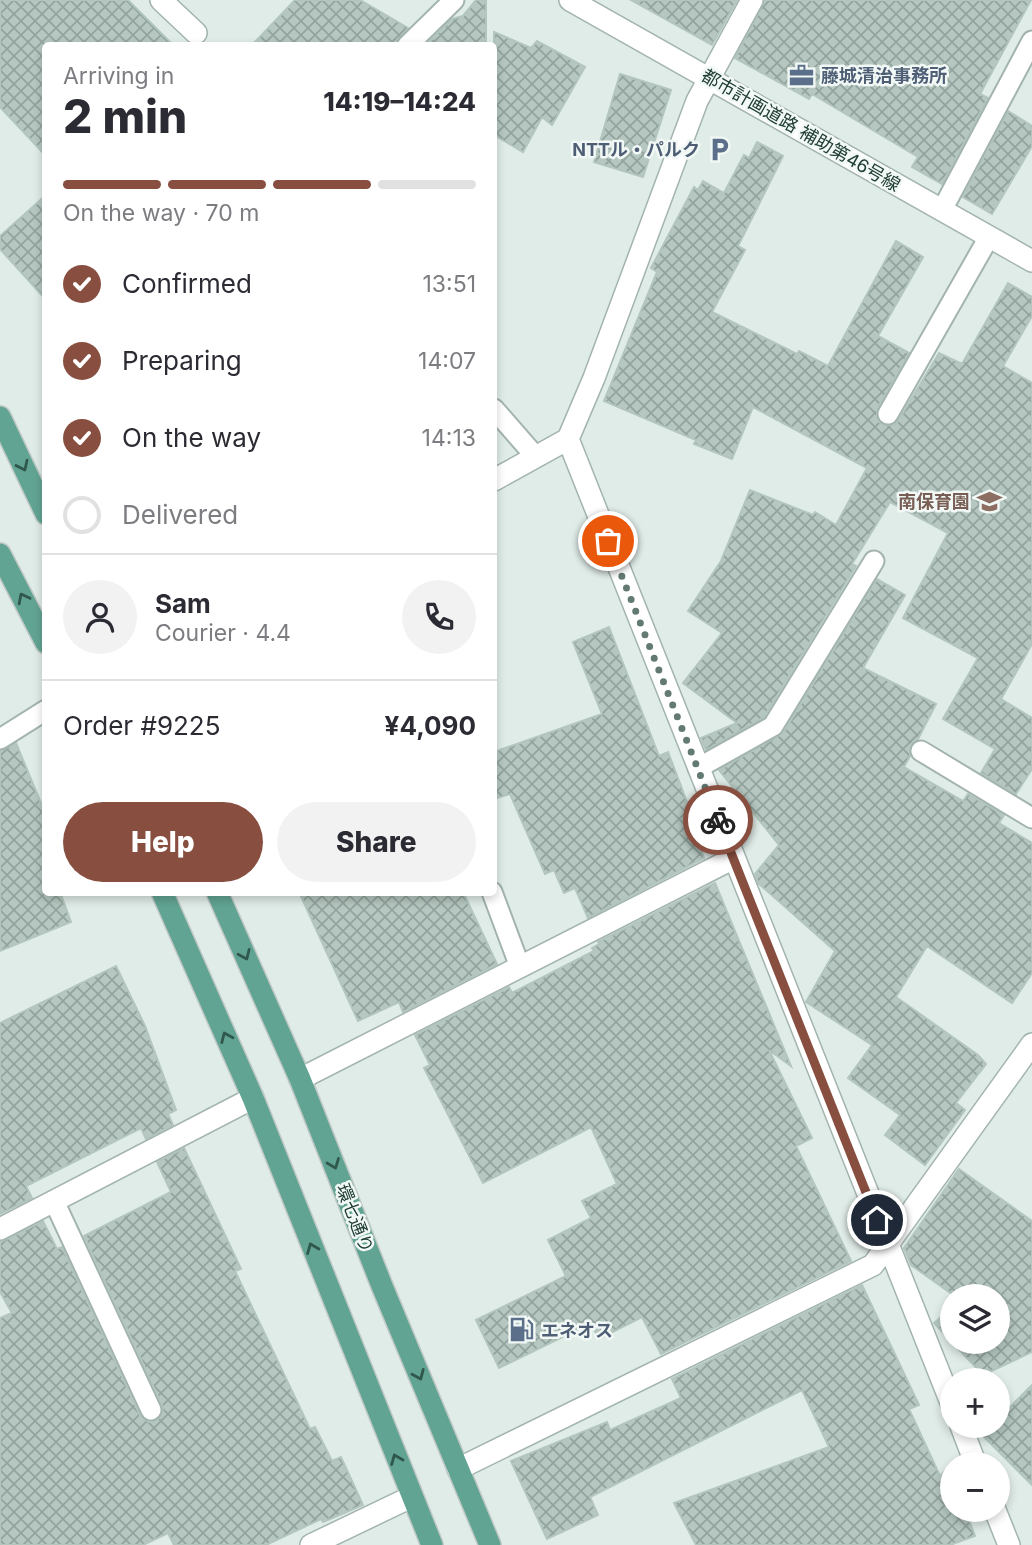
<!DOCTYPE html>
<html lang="en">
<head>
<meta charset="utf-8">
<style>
	body { margin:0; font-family:Inter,"Noto Sans JP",sans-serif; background:#f2f2f3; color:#2b2b33; height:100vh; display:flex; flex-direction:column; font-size:26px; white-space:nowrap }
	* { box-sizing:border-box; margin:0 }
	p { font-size:23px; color:#7c7c81 }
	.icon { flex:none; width:38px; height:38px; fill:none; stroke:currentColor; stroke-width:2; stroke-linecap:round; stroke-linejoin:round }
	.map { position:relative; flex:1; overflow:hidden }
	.details { position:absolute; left:42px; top:42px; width:455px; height:854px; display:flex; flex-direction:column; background:#fff; border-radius:7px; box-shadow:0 4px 10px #0003 }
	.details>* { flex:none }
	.controls { position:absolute; left:940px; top:1284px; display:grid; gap:14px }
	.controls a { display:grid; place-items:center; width:70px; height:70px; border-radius:50%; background:#fff; box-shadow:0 4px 10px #0003; font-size:35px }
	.pin { position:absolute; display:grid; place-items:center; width:60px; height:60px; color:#fff; margin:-30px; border:4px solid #fff; border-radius:50%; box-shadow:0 2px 7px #0007 }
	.courier { position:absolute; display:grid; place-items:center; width:70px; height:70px; margin:-35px; border:5px solid #884f40; border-radius:50%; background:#fff; color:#222; box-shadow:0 2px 9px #0007 }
	.headline em { font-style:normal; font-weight:800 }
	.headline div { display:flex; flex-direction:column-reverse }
	.headline { display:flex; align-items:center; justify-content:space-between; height:119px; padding:0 21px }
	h1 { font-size:46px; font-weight:800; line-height:52px }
	.bar { display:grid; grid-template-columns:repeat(4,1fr); gap:10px 7px; align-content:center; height:84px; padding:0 21px }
	.bar i { height:9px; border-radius:5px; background:#e1e1e2 }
	.bar .selected { background:#884f40 }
	.bar p { grid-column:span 4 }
	.line { display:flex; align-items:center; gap:18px; padding:0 21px; border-top:2px solid #e1e1e2 }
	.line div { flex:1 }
	.round { display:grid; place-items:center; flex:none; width:74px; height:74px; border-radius:37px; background:#f2f2f3 }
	ol { padding:0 21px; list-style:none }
	li { display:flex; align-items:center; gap:21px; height:77px }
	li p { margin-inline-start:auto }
	li .icon { padding:7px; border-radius:50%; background:#884f40; color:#fff; stroke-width:4 }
	li:last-child { color:#7c7c81 }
	li i { width:38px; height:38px; border:4px solid #e1e1e2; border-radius:50% }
	.cta { display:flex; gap:14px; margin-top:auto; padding:14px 21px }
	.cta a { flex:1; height:80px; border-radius:42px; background:#884f40; color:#fff; font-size:28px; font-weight:800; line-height:80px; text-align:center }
	.cta a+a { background:#f2f2f3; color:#2b2b33 }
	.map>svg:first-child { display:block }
	.building { fill:url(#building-cross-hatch); stroke:#b2c6be; stroke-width:2 }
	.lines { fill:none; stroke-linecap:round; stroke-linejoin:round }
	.service-casing { stroke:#a3b4ae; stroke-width:23 }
	.minor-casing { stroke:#a3b4ae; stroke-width:24 }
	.tertiary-casing { stroke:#a3b4ae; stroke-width:24 }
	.primary-casing { stroke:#c1c9c6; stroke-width:24 }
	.service { stroke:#fff; stroke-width:19 }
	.minor { stroke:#fff; stroke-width:21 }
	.tertiary { stroke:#fff; stroke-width:21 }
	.primary { stroke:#62a493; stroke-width:21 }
	.oneway { stroke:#30574c }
	.done { stroke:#637a73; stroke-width:7; stroke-dasharray:0 12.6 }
	.route { stroke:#884f40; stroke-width:9 }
	.labels { text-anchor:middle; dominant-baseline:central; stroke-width:5; stroke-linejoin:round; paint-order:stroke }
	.service-label { font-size:18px; font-weight:bold; fill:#4e5e75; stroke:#f1f8f5; text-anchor:start }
	.street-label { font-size:18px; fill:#203d35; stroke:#f1f8f5 }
	.education-label { font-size:18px; font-weight:bold; fill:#785e54; stroke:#f1f8f5; text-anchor:end }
</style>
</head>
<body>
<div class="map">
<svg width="1032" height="1545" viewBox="0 0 1032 1545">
	<defs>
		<pattern id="building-cross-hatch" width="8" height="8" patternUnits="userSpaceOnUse" patternTransform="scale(1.75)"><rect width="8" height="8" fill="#b5c7c0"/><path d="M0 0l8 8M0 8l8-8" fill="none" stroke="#93a39d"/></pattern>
	</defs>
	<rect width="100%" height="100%" fill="#e0ece7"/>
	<path class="building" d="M0 0H128L174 46H46V156L0 107Z
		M295 0H360L408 28 395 46H251Z
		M476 0H486V46H425L452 19 463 16Z
		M631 0H737L712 45Z
		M765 0H1031L980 94 988 98 942 184 912 167 918 157 812 94 809 99 735 58Z
		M494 32 531 48 537 41 585 67 552 125 542 117 523 152 494 135Z
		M620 74 671 90 643 177 594 162Z
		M1008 111 1032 126V146L992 214 963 197Z
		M757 142 783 156 738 246 745 250 712 312 797 354 799 351 828 366 896 241 923 257 878 336 909 353 877 409V420L883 425H894L898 421 939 353 962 364 1008 283 1032 297V316L1003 366 1032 383V644L1001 699 1032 718V769L1016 794 981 773 995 749 943 719 978 658 903 618 948 533 890 502 852 564 856 566 764 717 706 750 701 738 737 723 683 683 722 633 688 611 721 561 750 490 813 515 815 512 836 525 867 468 753 407 732 459 694 444 696 440 604 401 657 272 651 268 694 187 698 190 703 181 724 193 744 155 749 158Z
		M46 195V300L0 249V236Z
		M877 579 905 595 863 668 936 704 918 739 910 745V756L904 767 963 801 968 794 1004 815 999 823 1032 843V973L1012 1003 927 946 896 997 978 1055 986 1064 956 1103 965 1110 925 1165 885 1135 900 1115 848 1078 872 1045 806 1002 835 951 758 883 755 874 779 845 719 770 783 733Z
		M609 627 659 756 668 752 697 828 692 823 704 858 588 918 575 888 564 893 554 870 545 874 510 794 494 799V752L602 714 573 642Z
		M16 743 46 815V892H60L71 922 0 951V751Z
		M715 883 791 1066 769 1050 812 1138 796 1146 851 1261 661 1354 642 1317 599 1339 591 1323 499 1368 476 1320 566 1276 548 1240 591 1218 582 1201 617 1184 591 1127 483 1183 424 1068 430 1065 415 1035 509 987 512 993 594 951 592 948 599 944 598 942Z
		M299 892H463L497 964 403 1012 399 1002 358 1021Z
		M116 966 145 1026 176 1110 168 1114 173 1125 146 1139 141 1128 26 1186 32 1198 0 1214V1023Z
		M184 1148 241 1269 235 1271 310 1429 315 1427 332 1461 341 1457 363 1505 323 1522 321 1519 266 1545H174L168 1533 143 1545H0V1318L12 1313 0 1292V1242L43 1221 57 1249 62 1247 140 1415 149 1422 157 1421 163 1412 162 1405 84 1236 171 1192 157 1162Z
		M959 1169 1032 1221V1352L983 1375 934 1323 952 1308V1342H998V1297H956L911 1265 904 1248Z
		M862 1285 919 1405 909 1409 940 1476 952 1464V1510H965L975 1536 950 1545H696L674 1503 829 1447 802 1390 590 1497 598 1515 547 1539 511 1461 607 1422 610 1430 681 1398 672 1379Z
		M1032 1385V1485L982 1435 991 1426H998V1419Z"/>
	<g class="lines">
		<defs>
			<path id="service" d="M407 46 454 0
				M942 210 1032 41
				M494 409 536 457
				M888 414 989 237
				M0 739 46 710
				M921 751 1032 818
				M698 768 773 726 874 561
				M492 892 520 967
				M54 1201 151 1410"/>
			<path id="minor" d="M161 0 196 33
				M568 439 952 1405
				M494 480 568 439 594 378 697 101 752 0
				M300 1079 734 858
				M0 1229 253 1098
				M961 1426 976 1465
				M458 1469 873 1265 1032 1044
				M995 1510 1009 1545
				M311 1545 411 1497"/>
			<path id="tertiary" d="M570 0 1032 261"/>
			<path id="primary" d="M0 417 46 514
				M0 554 46 643
				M162 892 253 1098 432 1545
				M217 892 300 1079 382 1286 490 1545"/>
		</defs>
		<use href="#service" class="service-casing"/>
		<use href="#minor" class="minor-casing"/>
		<use href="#tertiary" class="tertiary-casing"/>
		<use href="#primary" class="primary-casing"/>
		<use href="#service" class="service"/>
		<use href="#minor" class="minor"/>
		<use href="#tertiary" class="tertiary"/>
		<use href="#primary" class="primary"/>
	</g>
	<defs><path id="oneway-chevron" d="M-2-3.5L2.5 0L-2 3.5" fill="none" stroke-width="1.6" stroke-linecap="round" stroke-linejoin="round" transform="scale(1.75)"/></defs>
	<g class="oneway">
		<use href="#oneway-chevron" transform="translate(23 466) rotate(65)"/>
		<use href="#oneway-chevron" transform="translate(23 598) rotate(-117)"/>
		<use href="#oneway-chevron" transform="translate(245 955) rotate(66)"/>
		<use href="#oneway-chevron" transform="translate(226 1037) rotate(-114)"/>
		<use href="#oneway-chevron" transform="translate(334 1164) rotate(69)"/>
		<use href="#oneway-chevron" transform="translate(312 1248) rotate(-112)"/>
		<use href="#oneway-chevron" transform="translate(419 1375) rotate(67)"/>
		<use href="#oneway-chevron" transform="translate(396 1459) rotate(-112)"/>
	</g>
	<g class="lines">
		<path class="done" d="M608 541 718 820"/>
		<path class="route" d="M718 820 877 1220"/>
	</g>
	<defs>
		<symbol id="office-bare" viewBox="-9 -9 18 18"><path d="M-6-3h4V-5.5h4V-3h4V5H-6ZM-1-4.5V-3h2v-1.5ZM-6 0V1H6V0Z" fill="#5c6f8a" stroke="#f1f8f5" stroke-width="2.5" paint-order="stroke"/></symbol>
		<symbol id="parking-bare" viewBox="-9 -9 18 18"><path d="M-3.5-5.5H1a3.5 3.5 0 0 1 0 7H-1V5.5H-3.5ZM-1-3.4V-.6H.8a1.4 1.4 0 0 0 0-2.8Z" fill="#5c6f8a" stroke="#f1f8f5" stroke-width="2.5" paint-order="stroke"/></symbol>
		<symbol id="school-bare" viewBox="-9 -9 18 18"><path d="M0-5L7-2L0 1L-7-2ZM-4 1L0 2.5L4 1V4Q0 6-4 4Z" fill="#8d6e63" stroke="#f1f8f5" stroke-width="2.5" paint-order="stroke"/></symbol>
		<symbol id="fuel-bare" viewBox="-9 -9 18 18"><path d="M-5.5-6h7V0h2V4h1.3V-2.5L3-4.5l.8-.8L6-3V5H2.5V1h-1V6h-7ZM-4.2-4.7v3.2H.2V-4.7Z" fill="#5c6f8a" stroke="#f1f8f5" stroke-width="2.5" paint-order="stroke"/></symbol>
	</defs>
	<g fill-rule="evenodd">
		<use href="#office-bare" x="784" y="58" width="35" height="35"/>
		<use href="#parking-bare" x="702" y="132" width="35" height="35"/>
		<use href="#school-bare" x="972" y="484" width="35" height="35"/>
		<use href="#fuel-bare" x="504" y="1312" width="35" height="35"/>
	</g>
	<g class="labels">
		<g class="service-label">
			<text x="821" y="75">藤城清治事務所</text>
			<text x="700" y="149" text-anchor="end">NTTル・パルク</text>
			<text x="541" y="1330">エネオス</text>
		</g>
		<g class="street-label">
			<text transform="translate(801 130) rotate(30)">都市計画道路 補助第46号線</text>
			<text transform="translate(355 1218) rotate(69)">環七通り</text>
		</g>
		<g class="education-label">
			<text x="970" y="501">南保育園</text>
		</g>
	</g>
</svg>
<div class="controls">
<a><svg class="icon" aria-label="layers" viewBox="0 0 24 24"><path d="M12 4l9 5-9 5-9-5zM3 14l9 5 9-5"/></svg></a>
<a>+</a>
<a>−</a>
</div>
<div class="pin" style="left:608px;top:541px;background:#ea580c"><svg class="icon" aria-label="bag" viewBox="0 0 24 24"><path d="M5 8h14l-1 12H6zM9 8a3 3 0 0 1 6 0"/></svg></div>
<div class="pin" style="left:877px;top:1220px;background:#1f2937"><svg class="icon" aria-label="home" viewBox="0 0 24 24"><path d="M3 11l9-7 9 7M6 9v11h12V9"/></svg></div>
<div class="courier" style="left:718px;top:820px"><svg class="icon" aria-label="bike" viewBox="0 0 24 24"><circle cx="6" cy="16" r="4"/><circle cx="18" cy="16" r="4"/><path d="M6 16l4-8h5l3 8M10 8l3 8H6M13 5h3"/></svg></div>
<section class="details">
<div class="headline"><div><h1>2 min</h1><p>Arriving in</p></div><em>14:19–14:24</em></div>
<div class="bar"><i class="selected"></i><i class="selected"></i><i class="selected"></i><i></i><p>On the way · 70 m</p></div>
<ol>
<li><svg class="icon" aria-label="check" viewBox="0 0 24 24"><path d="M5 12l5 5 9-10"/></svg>Confirmed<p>13:51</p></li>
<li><svg class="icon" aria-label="check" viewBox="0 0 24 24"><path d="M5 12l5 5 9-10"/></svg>Preparing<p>14:07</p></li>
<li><svg class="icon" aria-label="check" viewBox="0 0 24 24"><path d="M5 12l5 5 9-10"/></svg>On the way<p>14:13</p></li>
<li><i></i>Delivered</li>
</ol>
<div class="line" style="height:126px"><a class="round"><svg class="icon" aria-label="person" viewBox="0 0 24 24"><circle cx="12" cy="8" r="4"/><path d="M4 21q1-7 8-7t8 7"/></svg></a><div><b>Sam</b><p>Courier · 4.4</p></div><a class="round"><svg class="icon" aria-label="phone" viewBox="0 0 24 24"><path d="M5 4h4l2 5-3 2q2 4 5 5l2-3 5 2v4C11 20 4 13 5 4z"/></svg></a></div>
<div class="line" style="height:91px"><div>Order #9225</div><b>¥4,090</b></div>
<div class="cta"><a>Help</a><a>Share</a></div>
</section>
</div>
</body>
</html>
